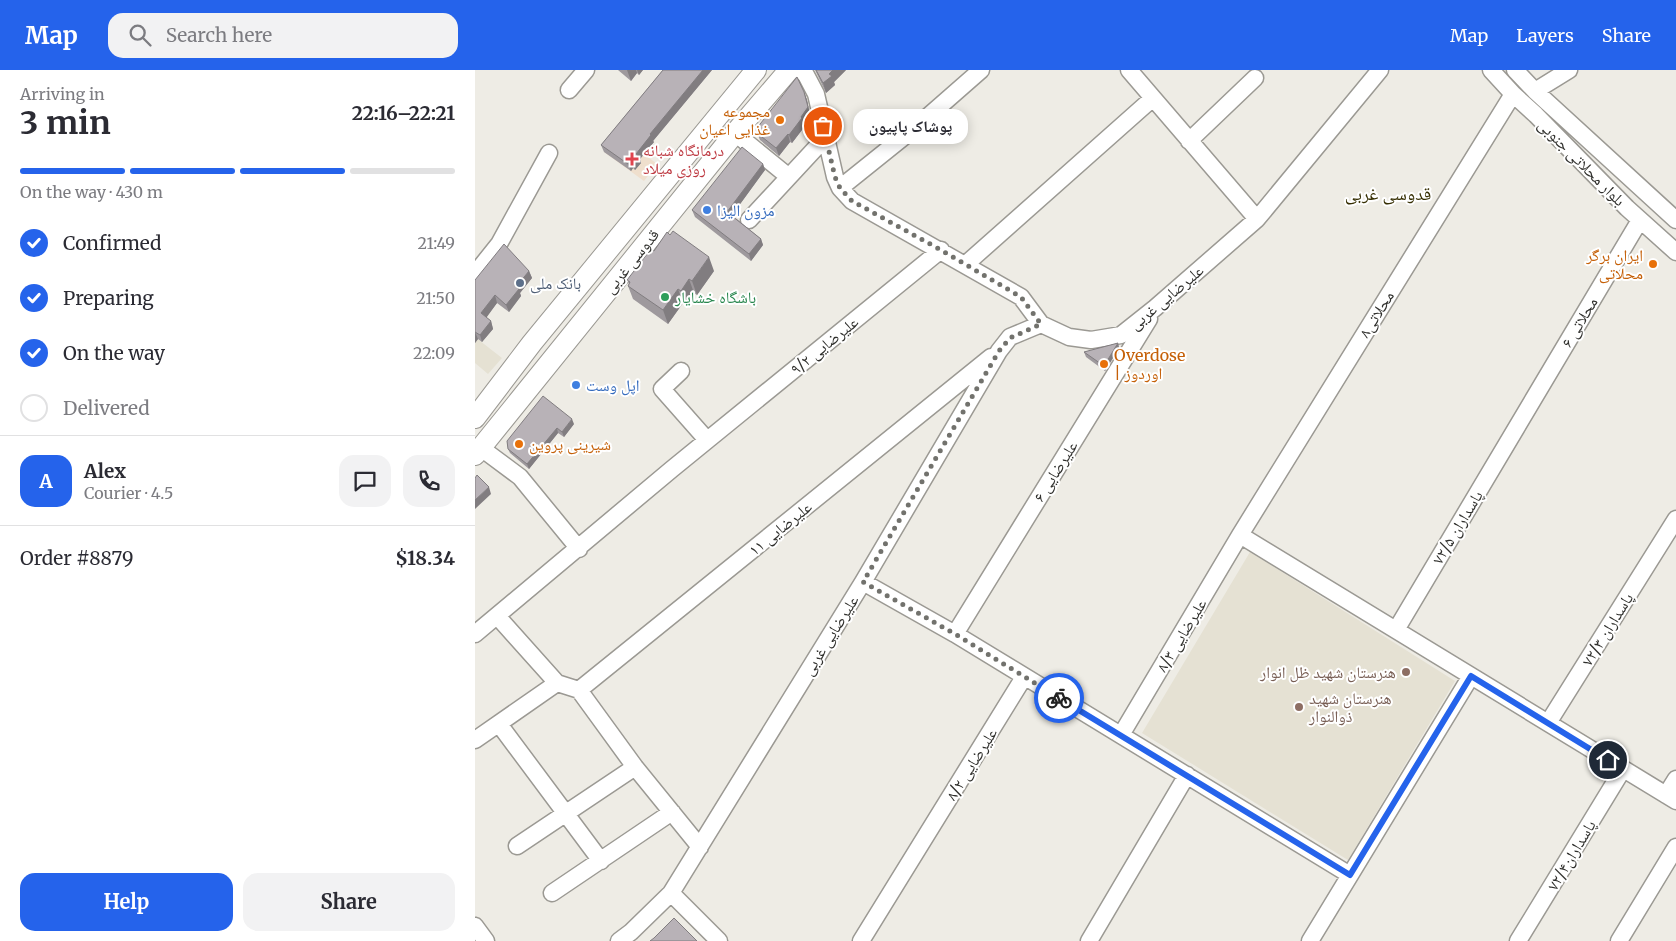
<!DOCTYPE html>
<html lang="en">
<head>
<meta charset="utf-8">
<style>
	body { margin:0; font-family:Merriweather,"Noto Naskh Arabic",serif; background:#f2f2f3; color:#2b2b33; height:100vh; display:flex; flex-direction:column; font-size:19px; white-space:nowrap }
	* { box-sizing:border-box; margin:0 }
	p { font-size:16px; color:#7c7c81 }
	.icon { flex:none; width:28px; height:28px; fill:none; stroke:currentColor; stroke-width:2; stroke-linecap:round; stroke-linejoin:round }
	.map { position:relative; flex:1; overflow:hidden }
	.sheet { display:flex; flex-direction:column; background:#fff; width:475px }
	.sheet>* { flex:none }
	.pin { position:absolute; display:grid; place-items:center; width:42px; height:42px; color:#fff; margin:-21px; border:2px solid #fff; border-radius:50%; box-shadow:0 1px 5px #0007 }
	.courier { position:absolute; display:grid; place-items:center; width:50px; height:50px; margin:-25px; border:4px solid #2563eb; border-radius:50%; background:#fff; color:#222; box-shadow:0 1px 6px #0007 }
	.bubble { position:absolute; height:35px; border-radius:15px; background:#fff; box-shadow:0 2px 12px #0003; font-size:16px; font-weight:700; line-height:35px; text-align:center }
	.headline em { font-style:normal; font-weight:700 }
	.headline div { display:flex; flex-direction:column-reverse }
	.headline { display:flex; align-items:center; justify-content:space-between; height:85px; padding:0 20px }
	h1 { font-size:32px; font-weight:700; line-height:38px }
	.bar { display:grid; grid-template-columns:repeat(4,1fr); gap:8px 5px; align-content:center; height:60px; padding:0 20px }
	.bar i { height:6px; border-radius:4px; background:#e1e1e2 }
	.bar .on { background:#2563eb }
	.bar p { grid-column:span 4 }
	.line { display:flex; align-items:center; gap:12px; padding:0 20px; border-top:1px solid #e1e1e2 }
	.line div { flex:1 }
	.round { display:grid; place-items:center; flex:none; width:52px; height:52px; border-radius:15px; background:#f2f2f3 }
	ol { padding:0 20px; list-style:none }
	li { display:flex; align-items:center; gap:15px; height:55px }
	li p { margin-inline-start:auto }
	li .icon { padding:5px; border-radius:50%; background:#2563eb; color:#fff; stroke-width:4 }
	li:last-child { color:#7c7c81 }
	li i { width:28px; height:28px; border:2px solid #e1e1e2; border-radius:50% }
	.primary-button { display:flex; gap:10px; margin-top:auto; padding:10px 20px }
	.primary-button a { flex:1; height:58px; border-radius:15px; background:#2563eb; color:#fff; font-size:20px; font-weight:700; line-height:58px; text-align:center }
	.primary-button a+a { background:#f2f2f3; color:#2b2b33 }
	header { display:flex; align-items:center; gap:30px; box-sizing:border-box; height:70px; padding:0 25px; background:#2563eb; color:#fff }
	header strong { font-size:24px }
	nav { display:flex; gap:28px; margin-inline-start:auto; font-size:18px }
	.search { width:350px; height:45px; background:#f2f2f3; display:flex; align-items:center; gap:12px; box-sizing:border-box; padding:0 18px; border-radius:15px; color:#7c7c81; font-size:19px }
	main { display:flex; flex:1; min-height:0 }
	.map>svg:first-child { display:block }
	.built { fill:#e5e1d3 }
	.medical { fill:#efdfcd }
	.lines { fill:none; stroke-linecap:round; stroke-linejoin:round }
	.minor-casing { stroke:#9b9993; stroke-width:19 }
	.major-casing { stroke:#9b9993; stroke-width:22 }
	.minor { stroke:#fff; stroke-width:16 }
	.major { stroke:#fff; stroke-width:20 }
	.wall { fill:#9e999d }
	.shaded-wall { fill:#817d80 }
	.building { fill:#b8b2b7; stroke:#817d80 }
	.done { stroke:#72726d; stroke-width:5; stroke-dasharray:0 9 }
	.route { stroke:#2563eb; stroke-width:6 }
	.food-dot { fill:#e8710a; stroke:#fff; stroke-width:2 }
	.health-dot { fill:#e0444e; stroke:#fff; stroke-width:2 }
	.shop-dot { fill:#3f7fe0; stroke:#fff; stroke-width:2 }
	.service-dot { fill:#5c6f8a; stroke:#fff; stroke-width:2 }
	.leisure-dot { fill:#2e9e5b; stroke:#fff; stroke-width:2 }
	.education-dot { fill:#8d6e63; stroke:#fff; stroke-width:2 }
	.labels { text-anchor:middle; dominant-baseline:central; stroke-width:4; stroke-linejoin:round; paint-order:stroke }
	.food-label { font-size:16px; fill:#c56008; stroke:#fff; text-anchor:end }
	.health-label { font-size:16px; fill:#be3a42; stroke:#fff; text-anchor:start }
	.street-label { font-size:16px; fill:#30302d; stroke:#fff }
	.shop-label { font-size:16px; fill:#366cbe; stroke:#fff; text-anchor:start }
	.service-label { font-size:16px; fill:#4e5e75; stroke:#fff; text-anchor:start }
	.leisure-label { font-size:16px; fill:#27864d; stroke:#fff; text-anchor:start }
	.education-label { font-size:16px; fill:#785e54; stroke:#fff; text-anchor:end }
	.neighbourhood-label { font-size:18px; fill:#362f03; stroke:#fff }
</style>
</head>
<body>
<header>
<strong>Map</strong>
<div class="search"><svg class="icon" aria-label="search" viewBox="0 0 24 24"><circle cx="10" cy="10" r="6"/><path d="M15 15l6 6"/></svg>Search here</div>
<nav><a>Map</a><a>Layers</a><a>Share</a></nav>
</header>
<main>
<section class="sheet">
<div class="headline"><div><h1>3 min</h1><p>Arriving in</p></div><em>22:16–22:21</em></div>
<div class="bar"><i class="on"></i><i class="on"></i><i class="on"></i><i></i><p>On the way · 430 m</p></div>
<ol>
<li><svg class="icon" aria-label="check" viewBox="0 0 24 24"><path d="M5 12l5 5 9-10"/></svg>Confirmed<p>21:49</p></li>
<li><svg class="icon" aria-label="check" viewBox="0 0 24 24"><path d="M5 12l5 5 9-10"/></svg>Preparing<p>21:50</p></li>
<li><svg class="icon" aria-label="check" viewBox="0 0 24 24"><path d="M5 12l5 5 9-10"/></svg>On the way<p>22:09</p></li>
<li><i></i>Delivered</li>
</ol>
<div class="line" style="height:90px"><b class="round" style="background:#2563eb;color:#fff">A</b><div><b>Alex</b><p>Courier · 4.5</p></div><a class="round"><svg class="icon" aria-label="chat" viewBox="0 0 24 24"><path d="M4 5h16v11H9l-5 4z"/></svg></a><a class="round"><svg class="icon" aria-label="phone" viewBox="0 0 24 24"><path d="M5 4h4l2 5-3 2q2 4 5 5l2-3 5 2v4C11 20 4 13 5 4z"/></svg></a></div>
<div class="line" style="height:65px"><div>Order #8879</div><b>$18.34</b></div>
<div class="primary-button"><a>Help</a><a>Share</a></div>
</section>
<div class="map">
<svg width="1201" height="871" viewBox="0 0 1201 871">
	<rect width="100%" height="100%" fill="#eeece5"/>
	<path class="built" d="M0 267 27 288 13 304 0 293Z
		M775 482 980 611 873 790 667 663Z"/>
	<path class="medical" d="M143 64 182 94 169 111 129 82Z"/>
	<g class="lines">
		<defs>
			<path id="minor" d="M326 0 331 5 341 24 360 107 365 118 377 131 546 227 566 254
				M654 0 782 149
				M1016 0 1038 24 1061 45 1152 138 1201 182
				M1040 0 1060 21 1201 150
				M94 20 111 0
				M1060 21 1094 0
				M260 63 314 107
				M714 71 780 8
				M365 118 441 57 506 0
				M274 150 350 68
				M491 194 678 28
				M0 204 24 174 74 83
				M206 301 187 319 232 370
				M6 378 45 407 104 479
				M765 465 1201 731
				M388 512 480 564 875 805
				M22 546 82 613
				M921 560 1165 150
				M0 564 197 399 466 180
				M480 564 674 249
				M82 613 104 620 516 287
				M104 620 160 697 225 777
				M1073 653 1201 449
				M24 654 126 791
				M646 665 765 465 1038 24
				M0 670 82 613
				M1191 725 1201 709
				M42 776 160 697
				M77 823 197 742
				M196 823 244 871
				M0 856 11 871
				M144 871 156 862 196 823 388 512 524 281 535 267 566 254 594 267 616 270 646 265 680 238 782 149 905 0
				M386 871 549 607
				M614 871 712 705
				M835 871 996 606
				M1043 871 1148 699
				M1144 871 1201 777"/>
			<path id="major" d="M0 348 57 273 281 0
				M0 385 260 63 314 0"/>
		</defs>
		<use href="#minor" class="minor-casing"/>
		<use href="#major" class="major-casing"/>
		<use href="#minor" class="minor"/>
		<use href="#major" class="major"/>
	</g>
	<path class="wall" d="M143 0H168L164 5 162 3 156 11Z
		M188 0H237L178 71 179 72 165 89 166 93 160 100 158 98 156 101 129 82 126 75Z
		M340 0H371L359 12 360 15 351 23Z
		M329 22 332 30 335 45 330 54V56L317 73 315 72 304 86 285 70 282 63Z
		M288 94 290 100 257 145 286 169 288 175 276 191 220 147 217 140Z
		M54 201 57 208 45 223 46 226 34 242 22 233 11 247 16 251 18 259 7 272 3 269 0 273V210Z
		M239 201 222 225 219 223 211 235 208 233 193 254 158 229 153 216 154 214 152 210Z
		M643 273 644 278 630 301 611 287 609 282Z
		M99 354 89 367 83 363 54 399 35 383 33 379 32 371Z"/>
	<path class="shaded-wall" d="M152 0H161L162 3 156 11Z
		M162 0H168L164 5Z
		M228 0H237L178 71 179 72 165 89 166 93 160 100 158 93 161 84 175 64Z
		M358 0H371L359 12 360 15 351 23 348 13 354 4Z
		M329 22 332 30 335 45 330 54V56L317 73 314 65 326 47Z
		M313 64 315 72 304 86 301 78Z
		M155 91 158 98 156 101 153 94Z
		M288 94 290 100 255 148 252 142Z
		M286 169 288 175 276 191 274 184Z
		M234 187 239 201 222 225 217 211Z
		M54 201 57 208 45 223 46 226 34 242 31 235 41 217Z
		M214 209 219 223 211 235 206 221Z
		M203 219 208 233 193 254 188 240Z
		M20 225 22 233 9 251 6 243Z
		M16 251 18 259 7 272 5 265Z
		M0 262 3 269 0 273Z
		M643 273 644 278 630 301 629 296Z
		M97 349 99 354 89 367 87 362Z
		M82 358 83 363 54 399 52 394Z
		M14 417 16 424 0 439V430Z"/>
	<path class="building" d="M188 0H228L175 64 176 65 161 84 163 85 158 93 155 91 153 94 126 75Z
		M341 0H358L354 4 357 6 348 13Z
		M322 7 329 22 333 37 326 47 327 48 314 65 313 64 301 78 282 63V58Z
		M267 77 288 94 252 142 286 169 274 184 217 140Z
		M198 161 234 187 217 211 214 209 206 221 203 219 188 240 153 216 155 212 152 210 176 179 179 181 192 162 195 165Z
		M29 174 54 201 41 217 44 219 31 235 20 225 6 243 16 251 5 265 0 262V210Z
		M643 273 629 296 609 282Z
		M68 326 97 349 87 362 82 358 52 394 33 379 32 371Z
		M2 405 14 417 0 430V408Z
		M199 848 222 871H175L179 868Z"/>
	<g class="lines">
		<path class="done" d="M348 56 360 107 365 118 377 131 466 180 546 227 566 254 535 268 524 281 388 512 480 564 584 628"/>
		<path class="route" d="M584 628 875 805 996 606 1133 690"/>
	</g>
	<g class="food-dot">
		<circle cx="305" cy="50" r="5"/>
		<circle cx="1178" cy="194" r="5"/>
		<circle cx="629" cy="294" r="5"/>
		<circle cx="44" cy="374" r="5"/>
	</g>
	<path class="health-dot" d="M154.5 81.5h5v5h5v5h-5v5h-5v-5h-5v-5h5z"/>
	<g class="shop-dot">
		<circle cx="232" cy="140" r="5"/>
		<circle cx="101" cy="315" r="5"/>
	</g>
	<circle class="service-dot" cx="45" cy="213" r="5"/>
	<circle class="leisure-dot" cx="190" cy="227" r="5"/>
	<g class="education-dot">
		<circle cx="931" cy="602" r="5"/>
		<circle cx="824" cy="637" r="5"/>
	</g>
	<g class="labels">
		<g class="food-label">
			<text x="295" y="41">مجموعه<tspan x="295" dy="18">غذایی اعیان</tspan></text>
			<text x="1168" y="185">ایران برگر<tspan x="1168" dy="18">محلاتی</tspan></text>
			<text x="639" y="285" text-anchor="start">Overdose<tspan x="639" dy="18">| اوردوز</tspan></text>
			<text x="54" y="374" text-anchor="start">شیرینی پروین</text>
		</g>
		<g class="health-label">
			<text x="168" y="80">درمانگاه شبانه<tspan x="168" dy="18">روزی میلاد</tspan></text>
		</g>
		<g class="street-label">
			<text transform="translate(1107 92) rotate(45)">بلوار محلاتی جنوبی</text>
			<text transform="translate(156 191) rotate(-51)">قدوسی غربی</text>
			<text transform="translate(691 227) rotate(-40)">علیرضایی غربی</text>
			<text transform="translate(901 244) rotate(-58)">محلاتی۸</text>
			<text transform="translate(1104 252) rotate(-59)">۶ محلاتی</text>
			<text transform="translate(349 275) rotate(-39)">۹/۲ علیرضایی</text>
			<text transform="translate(580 401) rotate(-58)">۶ علیرضایی</text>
			<text transform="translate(982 457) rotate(-59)">۷۲/۵ پاسداران</text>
			<text transform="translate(305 458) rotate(-39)">۱۱ علیرضایی</text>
			<text transform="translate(1132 559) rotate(-58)">۷۲/۳ پاسداران</text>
			<text transform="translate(355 565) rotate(-58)">علیرضایی غربی</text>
			<text transform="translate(706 565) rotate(-59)">۸/۳ علیرضایی</text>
			<text transform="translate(496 694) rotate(-58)">علیرضایی ۸/۲</text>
			<text transform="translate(1096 785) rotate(-59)">پاسداران۷۲/۴</text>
		</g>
		<g class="shop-label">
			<text x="242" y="140">مزون الیزا</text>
			<text x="111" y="315">اپل وست</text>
		</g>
		<g class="service-label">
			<text x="55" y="213">بانک ملی</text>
		</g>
		<g class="leisure-label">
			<text x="200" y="227">باشگاه خشایار</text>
		</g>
		<g class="education-label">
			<text x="921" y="602">هنرستان شهید ظل انوار</text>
			<text x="834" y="628" text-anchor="start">هنرستان شهید<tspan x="834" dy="18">ذوالنوار</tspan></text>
		</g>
		<g class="neighbourhood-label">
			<text x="913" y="123">قدوسی غربی</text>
		</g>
	</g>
</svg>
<div class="pin" style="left:348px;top:56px;background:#ea580c"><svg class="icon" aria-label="bag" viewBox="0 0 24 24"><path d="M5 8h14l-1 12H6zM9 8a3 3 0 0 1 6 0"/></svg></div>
<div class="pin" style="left:1133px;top:690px;background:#1f2937"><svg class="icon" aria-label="home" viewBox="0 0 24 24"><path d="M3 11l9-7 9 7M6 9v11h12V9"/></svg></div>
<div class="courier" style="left:584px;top:628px"><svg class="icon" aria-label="bike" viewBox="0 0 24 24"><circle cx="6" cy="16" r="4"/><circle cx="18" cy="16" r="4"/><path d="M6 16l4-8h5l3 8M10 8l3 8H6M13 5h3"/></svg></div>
<div class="bubble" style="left:378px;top:39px;width:115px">پوشاک پاپیون</div>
</div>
</main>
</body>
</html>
